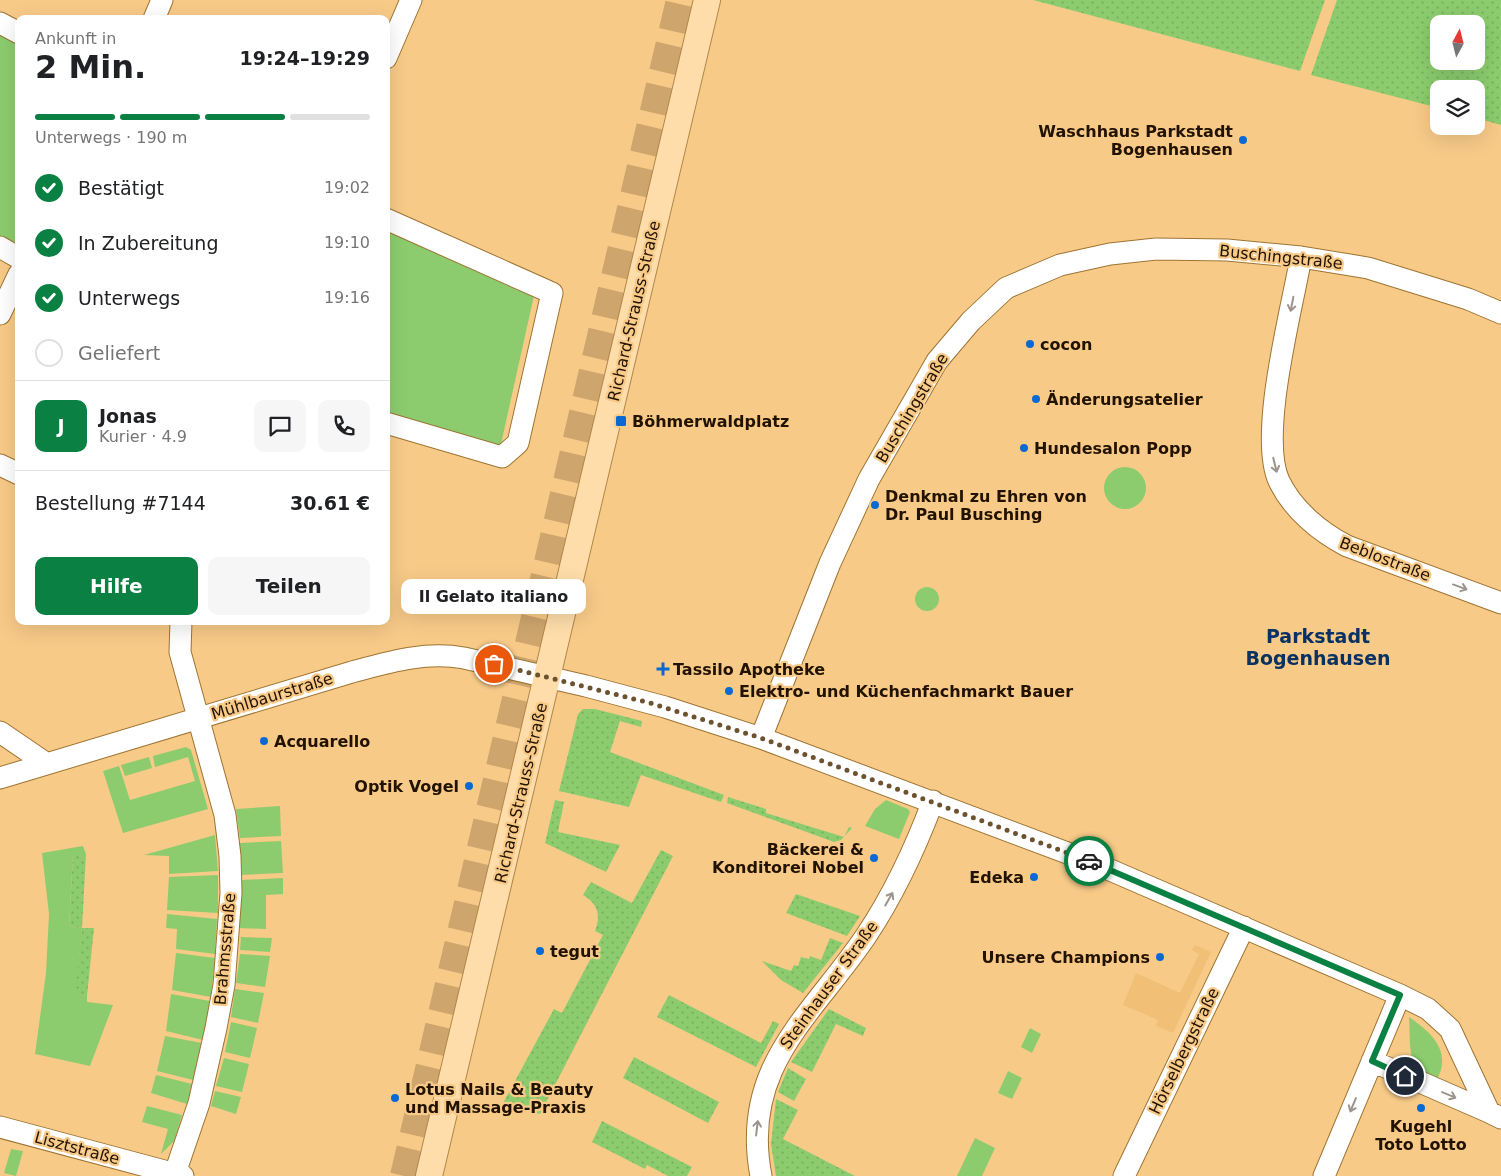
<!DOCTYPE html>
<html lang="de">
<head>
<meta charset="utf-8">
<style>
	body { margin:0; font-family:"DejaVu Sans",sans-serif; background:#f6f6f6; color:#202124; height:100vh; display:flex; flex-direction:column; font-size:19px; white-space:nowrap }
	* { box-sizing:border-box; margin:0 }
	p { font-size:16px; color:#757577 }
	.icon { flex:none; width:28px; height:28px; fill:none; stroke:currentColor; stroke-width:2; stroke-linecap:round; stroke-linejoin:round }
	.map { position:relative; flex:1; overflow:hidden }
	.details { position:absolute; left:15px; top:15px; width:375px; height:610px; display:flex; flex-direction:column; background:#fff; border-radius:10px; box-shadow:0 5px 20px #0002 }
	.details>* { flex:none }
	.needle { width:32px; rotate:7deg }
	.buttons { position:absolute; left:1430px; top:15px; display:grid; gap:10px }
	.buttons a { display:grid; place-items:center; width:55px; height:55px; border-radius:10px; background:#fff; box-shadow:0 5px 20px #0002; font-size:25px }
	.pin { position:absolute; display:grid; place-items:center; width:42px; height:42px; color:#fff; margin:-21px; border:2px solid #fff; border-radius:50%; box-shadow:0 1px 5px #0007 }
	.courier { position:absolute; display:grid; place-items:center; width:50px; height:50px; margin:-25px; border:4px solid #0b8043; border-radius:50%; background:#fff; color:#222; box-shadow:0 1px 6px #0007 }
	.bubble { position:absolute; height:35px; border-radius:10px; background:#fff; box-shadow:0 5px 20px #0002; font-size:16px; font-weight:600; line-height:35px; text-align:center }
	.summary em { font-style:normal; font-weight:600 }
	.summary div { display:flex; flex-direction:column-reverse }
	.summary { display:flex; align-items:center; justify-content:space-between; height:85px; padding:0 20px }
	h1 { font-size:32px; font-weight:600; line-height:38px }
	.bar { display:grid; grid-template-columns:repeat(4,1fr); gap:8px 5px; align-content:center; height:60px; padding:0 20px }
	.bar i { height:6px; border-radius:4px; background:#e0e0e0 }
	.bar .current { background:#0b8043 }
	.bar p { grid-column:span 4 }
	.line { display:flex; align-items:center; gap:12px; padding:0 20px; border-top:1px solid #e0e0e0 }
	.line div { flex:1 }
	.round { display:grid; place-items:center; flex:none; width:52px; height:52px; border-radius:10px; background:#f6f6f6 }
	ol { padding:0 20px; list-style:none }
	li { display:flex; align-items:center; gap:15px; height:55px }
	li p { margin-inline-start:auto }
	li .icon { padding:5px; border-radius:50%; background:#0b8043; color:#fff; stroke-width:4 }
	li:last-child { color:#757577 }
	li i { width:28px; height:28px; border:2px solid #e0e0e0; border-radius:50% }
	.action { display:flex; gap:10px; margin-top:auto; padding:10px 20px }
	.action a { flex:1; height:58px; border-radius:10px; background:#0b8043; color:#fff; font-size:20px; font-weight:600; line-height:58px; text-align:center }
	.action a+a { background:#f6f6f6; color:#202124 }
	.map>svg:first-child { display:block }
	.built { fill:#f1c076 }
	.green { fill:#8ccc6e }
	.garden { fill:url(#garden-dots); fill-rule:evenodd }
	.lines { fill:none; stroke-linecap:round; stroke-linejoin:round }
	.highway-tunnel { stroke:#cda56d; stroke-width:28; stroke-dasharray:28 14; stroke-linecap:butt }
	.minor-casing { stroke:#9e7432; stroke-width:23 }
	.major-casing { stroke:#b0874a; stroke-width:28 }
	.minor { stroke:#fff; stroke-width:21 }
	.major { stroke:#feddaa; stroke-width:26 }
	.oneway { stroke:#9c948c }
	.done { stroke:#6d5230; stroke-width:5; stroke-dasharray:0 9 }
	.route { stroke:#0b8043; stroke-width:6 }
	.poi-dot { fill:#0969d2; stroke:#f8ca88; stroke-width:2 }
	.labels { text-anchor:middle; dominant-baseline:central; stroke-width:4.5; stroke-linejoin:round; paint-order:stroke }
	.poi-label { font-size:16px; font-weight:bold; fill:#221200; stroke:#f8ca88; text-anchor:start }
	.street-label { font-size:16px; fill:#221200; stroke:#f8ca88 }
	.quarter-label { font-size:19px; font-weight:bold; fill:#083264; stroke:#f8ca88 }
</style>
</head>
<body>
<div class="map">
<svg width="1501" height="1176" viewBox="0 0 1501 1176">
	<defs>
		<pattern id="garden-dots" width="8" height="8" patternUnits="userSpaceOnUse" patternTransform="scale(1.25)"><rect width="8" height="8" fill="#8ccc6e"/><path d="M2 2h.1M6 6h.1" fill="none" stroke="#78ae5e" stroke-width="1.8" stroke-linecap="round"/></pattern>
	</defs>
	<rect width="100%" height="100%" fill="#f8ca88"/>
	<path class="built" d="M1195 945 1211 952 1173 1033 1156 1026 1158 1020 1123 1005 1136 973 1180 993 1199 954 1192 950Z"/>
	<path class="green" d="M0 29 19 39V249L0 239Z
		M386 225 535 291 499 453 386 419Z
		M1104 488a21 21 0 1 1 42 0a21 21 0 1 1-42 0Z
		M915 599a12 12 0 1 1 24 0a12 12 0 1 1-24 0Z
		M186 747 191 750 208 809 123 833 103 771 119 766 130 800 195 781 188 757 155 767 153 756Z
		M149 757 152 768 125 776 121 765Z
		M886 800 908 809 910 812 899 839 865 826 875 809Z
		M280 806 281 836 240 838 236 809Z
		M215 835 218 871 169 874V856L144 855Z
		M281 841 283 873 240 875V843Z
		M83 846 86 854H73L69 926 82 928 76 993 87 996V1002L113 1005 90 1066 35 1054 46 973 49 914 42 853Z
		M218 875V913L167 910 169 877Z
		M283 878V894L266 895V929L239 928 241 880Z
		M167 914 217 919 215 954 176 949 177 929 166 928Z
		M241 937 272 938 270 952 240 950Z
		M176 953 215 958 211 997 172 990Z
		M240 954 270 956 265 987 236 983Z
		M235 989 264 993 258 1023 231 1017Z
		M171 994 210 1001 203 1040 166 1031Z
		M1409 1017C1432 1033 1453 1052 1436 1081 1405 1072 1411 1044 1409 1017Z
		M231 1022 257 1028 250 1058 225 1052Z
		M1030 1028 1041 1034 1032 1053 1021 1047Z
		M165 1036 202 1043 193 1080 157 1071Z
		M224 1058 249 1064 242 1092 216 1086Z
		M1008 1071 1022 1078 1012 1099 998 1093Z
		M156 1075 192 1084 187 1104 151 1093Z
		M215 1091 241 1097 236 1114 211 1106Z
		M147 1106 182 1115 175 1140 161 1154 168 1129 142 1122Z
		M975 1138 995 1148 982 1176H957Z
		M11 1149 23 1151 16 1176 4 1173Z"/>
	<path class="garden" d="M1033 0H1325L1300 71Z
		M1337 0H1501V125L1476 118V89H1439V108L1311 75ZM1439 24H1476V61H1439Z
		M583 709H595L642 721 641 727 620 721 610 752 724 795 721 802 641 775 629 807 559 791 578 714Z
		M728 797 766 809V813L844 837 849 827 852 828 841 840 834 842 727 803Z
		M555 800 564 802 558 832 620 845 606 872 545 843Z
		M661 850 673 856 540 1114 502 1105 554 1009 562 1013 603 935 595 931C601 915 598 904 583 895L591 882 632 903Z
		M73 854H86L82 928H94L87 996 75 994 82 928 69 926Z
		M796 894 860 916 847 936 786 913Z
		M830 938 843 943 803 993 781 980 762 961 791 971 794 965 798 966 801 957 809 959 810 956 821 960Z
		M669 995 761 1043 773 1021 779 1024 756 1067 657 1017Z
		M829 1009 866 1028 863 1036 836 1024 812 1072 791 1062Z
		M634 1057 719 1102 708 1123 623 1078Z
		M788 1068 806 1079 794 1101 778 1092Z
		M776 1099 798 1110 783 1139 855 1176H776L771 1144Z
		M602 1121 692 1167 687 1176H668L647 1165 645 1169 592 1142Z"/>
	<g class="lines">
		<path class="highway-tunnel" d="M404 1176 680 0"/>
		<defs>
			<path id="minor" d="M154 19 162 0
				M0 23 19 33
				M386 58 411 0
				M386 219 552 293 518 443 502 457 386 423
				M0 247 19 258
				M1301 257C1292 309 1258 435 1279 481 1293 510 1320 532 1347 546L1501 603
				M0 314 19 274
				M0 465 19 474
				M0 732 44 762
				M761 738 830 563 869 479 937 361 971 321 1006 288 1060 265 1110 254 1156 249 1227 250 1301 257 1368 268 1468 299 1501 313
				M0 778 352 672C389 662 425 651 464 658L586 686 665 707 761 738 1094 863 1400 995 1428 1009 1450 1029 1489 1112 1501 1118
				M1372 1061 1489 1112
				M0 1127 183 1176
				M174 1176 199 1103 216 1028 224 985 231 893 230 856 225 815 180 652 181 621
				M761 1176C740 1067 811 1017 866 936 894 894 915 849 933 801
				M1124 1176 1244 927
				M1324 1176 1400 995"/>
			<path id="major" d="M429 1176 707 0"/>
		</defs>
		<use href="#minor" class="minor-casing"/>
		<use href="#major" class="major-casing"/>
		<use href="#minor" class="minor"/>
		<use href="#major" class="major"/>
	</g>
	<defs><path id="oneway-shaft" d="M-6 0H5M1.5-3L5.5 0L1.5 3" fill="none" stroke-width="1.6" stroke-linecap="round" stroke-linejoin="round" transform="scale(1.25)"/></defs>
	<g class="oneway">
		<use href="#oneway-shaft" transform="translate(1292 304) rotate(101)"/>
		<use href="#oneway-shaft" transform="translate(1275 465) rotate(76)"/>
		<use href="#oneway-shaft" transform="translate(1460 587) rotate(20)"/>
		<use href="#oneway-shaft" transform="translate(889 899) rotate(-60)"/>
		<use href="#oneway-shaft" transform="translate(1449 1095) rotate(23)"/>
		<use href="#oneway-shaft" transform="translate(1353 1105) rotate(113)"/>
		<use href="#oneway-shaft" transform="translate(757 1128) rotate(-83)"/>
	</g>
	<g class="lines">
		<path class="done" d="M494 664 650 703 761 738 1089 861"/>
		<path class="route" d="M1089 861 1400 995 1372 1061 1405 1076"/>
	</g>
	<g class="poi-dot">
		<circle cx="1243" cy="140" r="5"/>
		<circle cx="1030" cy="344" r="5"/>
		<circle cx="1036" cy="399" r="5"/>
		<rect x="615" y="415" width="12" height="12" rx="2.5"/>
		<circle cx="1024" cy="448" r="5"/>
		<circle cx="875" cy="505" r="5"/>
		<path d="M660.5 661.5h5v5h5v5h-5v5h-5v-5h-5v-5h5z"/>
		<circle cx="729" cy="691" r="5"/>
		<circle cx="264" cy="741" r="5"/>
		<circle cx="469" cy="786" r="5"/>
		<circle cx="874" cy="858" r="5"/>
		<circle cx="1034" cy="877" r="5"/>
		<circle cx="540" cy="951" r="5"/>
		<circle cx="1160" cy="957" r="5"/>
		<circle cx="395" cy="1098" r="5"/>
		<circle cx="1421" cy="1108" r="5"/>
	</g>
	<g class="labels">
		<g class="poi-label">
			<text x="1233" y="131" text-anchor="end">Waschhaus Parkstadt<tspan x="1233" dy="18">Bogenhausen</tspan></text>
			<text x="1040" y="344">cocon</text>
			<text x="1046" y="399">Änderungsatelier</text>
			<text x="632" y="421">Böhmerwaldplatz</text>
			<text x="1034" y="448">Hundesalon Popp</text>
			<text x="885" y="496">Denkmal zu Ehren von<tspan x="885" dy="18">Dr. Paul Busching</tspan></text>
			<text x="673" y="669">Tassilo Apotheke</text>
			<text x="739" y="691">Elektro- und Küchenfachmarkt Bauer</text>
			<text x="274" y="741">Acquarello</text>
			<text x="459" y="786" text-anchor="end">Optik Vogel</text>
			<text x="864" y="849" text-anchor="end">Bäckerei &amp;<tspan x="864" dy="18">Konditorei Nobel</tspan></text>
			<text x="1024" y="877" text-anchor="end">Edeka</text>
			<text x="550" y="951">tegut</text>
			<text x="1150" y="957" text-anchor="end">Unsere Champions</text>
			<text x="405" y="1089">Lotus Nails &amp; Beauty<tspan x="405" dy="18">und Massage-Praxis</tspan></text>
			<text x="1421" y="1126" text-anchor="middle">Kugehl<tspan x="1421" dy="18">Toto Lotto</tspan></text>
		</g>
		<g class="street-label">
			<text transform="translate(1281 257) rotate(6)">Buschingstraße</text>
			<text transform="translate(634 311) rotate(-77)">Richard-Strauss-Straße</text>
			<text transform="translate(912 408) rotate(-59)">Buschingstraße</text>
			<text transform="translate(1385 559) rotate(21)">Beblostraße</text>
			<text transform="translate(272 696) rotate(-17)">Mühlbaurstraße</text>
			<text transform="translate(521 793) rotate(-77)">Richard-Strauss-Straße</text>
			<text transform="translate(225 949) rotate(-85)">Brahmsstraße</text>
			<text transform="translate(829 985) rotate(-54)">Steinhauser Straße</text>
			<text transform="translate(1184 1051) rotate(-64)">Hörselbergstraße</text>
			<text transform="translate(77 1148) rotate(15)">Lisztstraße</text>
		</g>
		<g class="quarter-label">
			<text x="1318" y="636">Parkstadt<tspan x="1318" dy="22">Bogenhausen</tspan></text>
		</g>
	</g>
</svg>
<div class="buttons">
<a><svg class="needle" viewBox="-14 -14 28 28"><path d="M0-13l5 13h-10z" fill="#e53935"/><path d="M0 13l5-13h-10z" fill="#757577"/></svg></a>
<a><svg class="icon" aria-label="layers" viewBox="0 0 24 24"><path d="M12 4l9 5-9 5-9-5zM3 14l9 5 9-5"/></svg></a>
</div>
<div class="pin" style="left:494px;top:664px;background:#ea580c"><svg class="icon" aria-label="bag" viewBox="0 0 24 24"><path d="M5 8h14l-1 12H6zM9 8a3 3 0 0 1 6 0"/></svg></div>
<div class="pin" style="left:1405px;top:1076px;background:#1f2937"><svg class="icon" aria-label="home" viewBox="0 0 24 24"><path d="M3 11l9-7 9 7M6 9v11h12V9"/></svg></div>
<div class="courier" style="left:1089px;top:861px"><svg class="icon" aria-label="car" viewBox="0 0 24 24"><path d="M5 17H2v-5l4-1 3-4h7l3 4 3 1v5h-3M9 17h6M6 11h13"/><circle cx="7" cy="17" r="2"/><circle cx="17" cy="17" r="2"/></svg></div>
<div class="bubble" style="left:401px;top:579px;width:185px">Il Gelato italiano</div>
<section class="details">
<div class="summary"><div><h1>2 Min.</h1><p>Ankunft in</p></div><em>19:24–19:29</em></div>
<div class="bar"><i class="current"></i><i class="current"></i><i class="current"></i><i></i><p>Unterwegs · 190 m</p></div>
<ol>
<li><svg class="icon" aria-label="check" viewBox="0 0 24 24"><path d="M5 12l5 5 9-10"/></svg>Bestätigt<p>19:02</p></li>
<li><svg class="icon" aria-label="check" viewBox="0 0 24 24"><path d="M5 12l5 5 9-10"/></svg>In Zubereitung<p>19:10</p></li>
<li><svg class="icon" aria-label="check" viewBox="0 0 24 24"><path d="M5 12l5 5 9-10"/></svg>Unterwegs<p>19:16</p></li>
<li><i></i>Geliefert</li>
</ol>
<div class="line" style="height:90px"><b class="round" style="background:#0b8043;color:#fff">J</b><div><b>Jonas</b><p>Kurier · 4.9</p></div><a class="round"><svg class="icon" aria-label="chat" viewBox="0 0 24 24"><path d="M4 5h16v11H9l-5 4z"/></svg></a><a class="round"><svg class="icon" aria-label="phone" viewBox="0 0 24 24"><path d="M5 4h4l2 5-3 2q2 4 5 5l2-3 5 2v4C11 20 4 13 5 4z"/></svg></a></div>
<div class="line" style="height:65px"><div>Bestellung #7144</div><b>30.61 €</b></div>
<div class="action"><a>Hilfe</a><a>Teilen</a></div>
</section>
</div>
</body>
</html>
